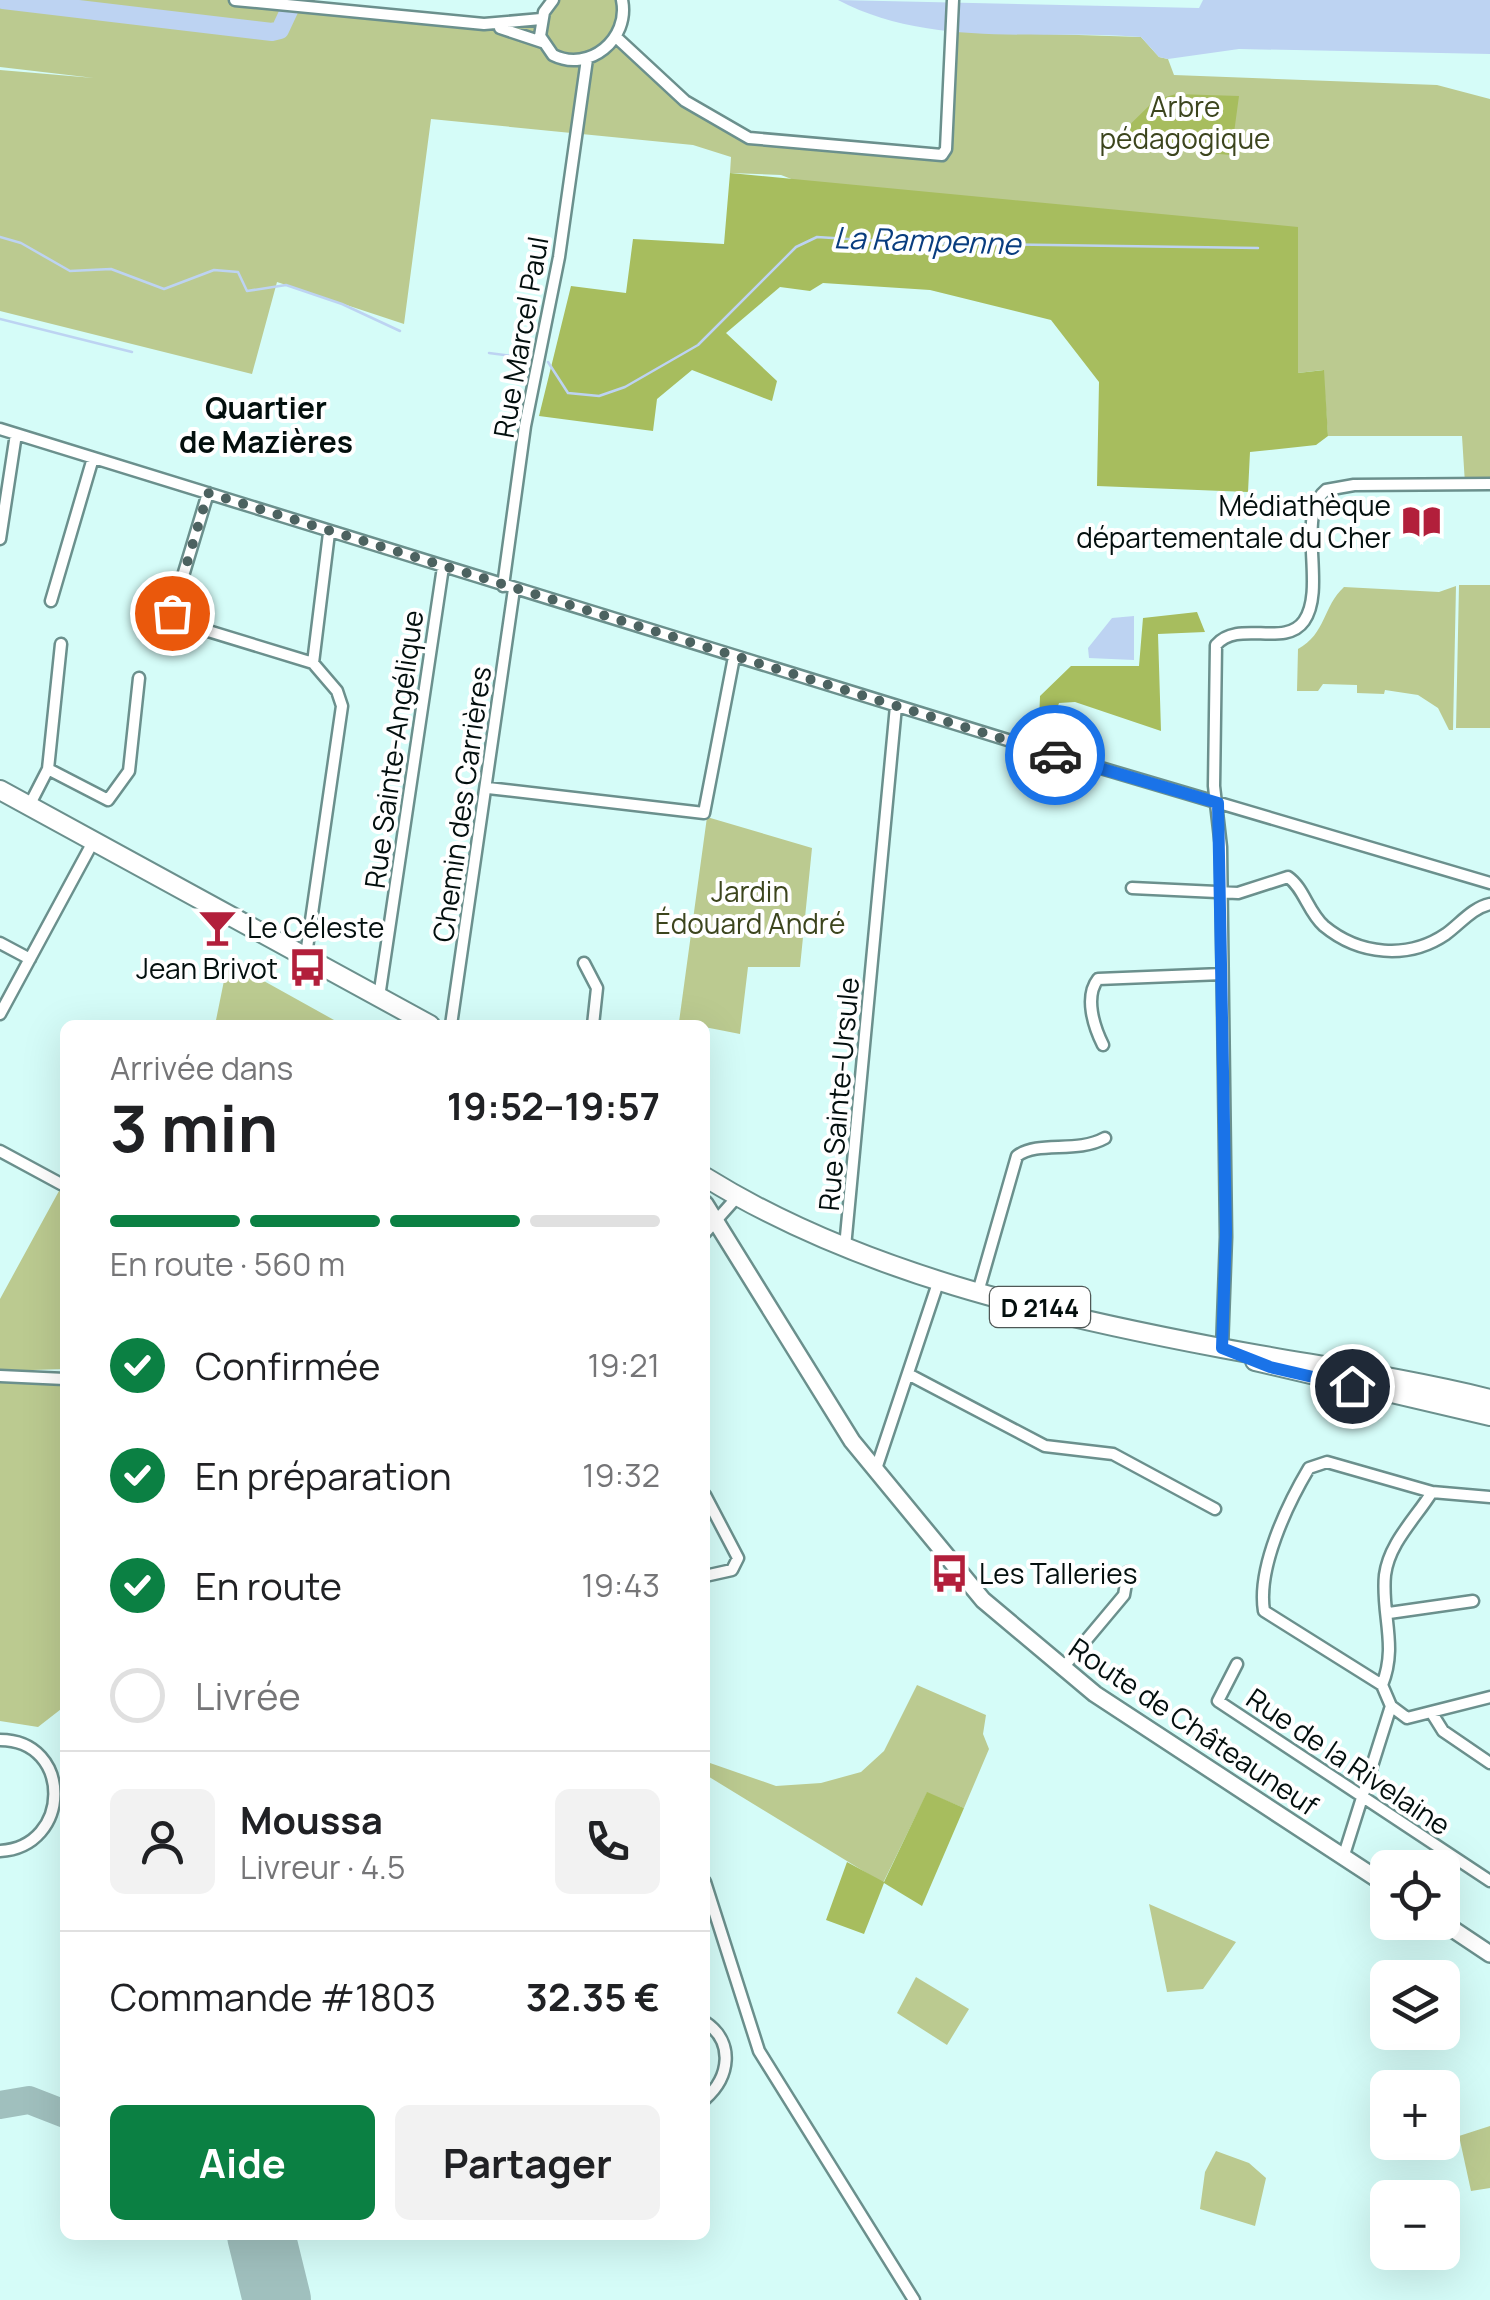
<!DOCTYPE html>
<html lang="fr">
<head>
<meta charset="utf-8">
<style>
	body { margin:0; font-family:Manrope,sans-serif; background:#f2f2f2; color:#202124; height:100vh; display:flex; flex-direction:column; font-size:38px; white-space:nowrap }
	* { box-sizing:border-box; margin:0 }
	p { font-size:32px; color:#757577 }
	.icon { flex:none; width:55px; height:55px; fill:none; stroke:currentColor; stroke-width:2; stroke-linecap:round; stroke-linejoin:round }
	.map { position:relative; flex:1; overflow:hidden }
	.drawer { position:absolute; left:60px; top:1020px; width:650px; height:1220px; display:flex; flex-direction:column; background:#fff; border-radius:15px; box-shadow:0 10px 40px #0002 }
	.drawer>* { flex:none }
	.buttons { position:absolute; left:1370px; top:1850px; display:grid; gap:20px }
	.buttons a { display:grid; place-items:center; width:90px; height:90px; border-radius:15px; background:#fff; box-shadow:0 10px 40px #0002; font-size:50px }
	.pin { position:absolute; display:grid; place-items:center; width:85px; height:85px; color:#fff; margin:-42px; border:5px solid #fff; border-radius:50%; box-shadow:0 2px 10px #0007 }
	.courier { position:absolute; display:grid; place-items:center; width:100px; height:100px; margin:-50px; border:8px solid #1a73e8; border-radius:50%; background:#fff; color:#222; box-shadow:0 2px 12px #0007 }
	.head em { font-style:normal; font-weight:700 }
	.head div { display:flex; flex-direction:column-reverse }
	.head { display:flex; align-items:center; justify-content:space-between; height:170px; padding:0 50px }
	h1 { font-size:65px; font-weight:700; line-height:75px }
	.bar { display:grid; grid-template-columns:repeat(4,1fr); gap:15px 10px; align-content:center; height:120px; padding:0 50px }
	.bar i { height:12px; border-radius:8px; background:#e0e0e0 }
	.bar .on { background:#0b8043 }
	.bar p { grid-column:span 4 }
	.line { display:flex; align-items:center; gap:25px; padding:0 50px; border-top:2px solid #e0e0e0 }
	.line div { flex:1 }
	.round { display:grid; place-items:center; flex:none; width:105px; height:105px; border-radius:15px; background:#f2f2f2 }
	ol { padding:0 50px; list-style:none }
	li { display:flex; align-items:center; gap:30px; height:110px }
	li p { margin-inline-start:auto }
	li .icon { padding:10px; border-radius:50%; background:#0b8043; color:#fff; stroke-width:4 }
	li:last-child { color:#757577 }
	li i { width:55px; height:55px; border:5px solid #e0e0e0; border-radius:50% }
	.cta { display:flex; gap:20px; margin-top:auto; padding:20px 50px }
	.cta a { flex:1; height:115px; border-radius:15px; background:#0b8043; color:#fff; font-size:40px; font-weight:700; line-height:115px; text-align:center }
	.cta a+a { background:#f2f2f2; color:#202124 }
	.map>svg:first-child { display:block }
	.green { fill:#bbca90 }
	.forest { fill:#a7bd5e }
	.water { fill:#bdd3f2 }
	.lines { fill:none; stroke-linecap:round; stroke-linejoin:round }
	.stream { stroke:#bdd3f2; stroke-width:2.5 }
	.river { stroke:#bdd3f2; stroke-width:18 }
	.taxiway { stroke:#a0c0be; stroke-width:28 }
	.runway { stroke:#a0c0be; stroke-width:68 }
	.street-casing { stroke:#6b908d; stroke-width:15 }
	.secondary-casing { stroke:#6b908d; stroke-width:20 }
	.primary-casing { stroke:#6b908d; stroke-width:22 }
	.street { stroke:#fff; stroke-width:10 }
	.secondary { stroke:#fff; stroke-width:15 }
	.primary { stroke:#fff; stroke-width:18 }
	.done { stroke:#4c6260; stroke-width:10; stroke-dasharray:0 18 }
	.route { stroke:#1a73e8; stroke-width:12 }
	.labels { text-anchor:middle; dominant-baseline:central; stroke-width:8; stroke-linejoin:round; paint-order:stroke }
	.shield { fill:#fff; stroke:#4f5756; stroke-width:2.5 }
	.shield-label { font-size:25px; font-weight:bold; fill:#030f0e }
	.park-label { font-size:28px; fill:#3c451d; stroke:#fff }
	.street-label { font-size:28px; fill:#030f0e; stroke:#fff }
	.poi-label { font-size:28px; fill:#030f0e; stroke:#fff; text-anchor:end }
	.water-label { font-size:30px; font-style:italic; fill:#093d7f; stroke:#fff }
	.neighbourhood-label { font-size:30px; font-weight:bold; fill:#030f0e; stroke:#fff }
</style>
</head>
<body>
<div class="map">
<svg width="1490" height="2300" viewBox="0 0 1490 2300">
	<rect width="100%" height="100%" fill="#d5fcf8"/>
	<path class="green" d="M0 0H315L313 7 442 21 541 19 553 0H622L616 37 685 101 749 137 942 155 951 31 1141 37 1159 57 1168 59 1174 75 1437 85 1490 99V483L1465 484 1462 436H1328L1323 370 1298 373 781 175 730 173 731 157 693 145 431 119 404 324 277 282 252 374 0 311V70L94 78 0 67Z
		M1459 585H1490V728H1456Z
		M1456 586 1453 730H1449L1438 708 1418 695 1385 690 1384 694 1357 693V685L1323 684 1318 691H1297L1298 649C1326 634 1323 606 1344 587L1439 592Z
		M707 817 812 848 800 967H748L740 1034 679 1022Z
		M228 961 343 1025H215Z
		M65 1180V1369L0 1371V1299Z
		M0 1380 65 1384V1706L38 1727 0 1721Z
		M917 1685 986 1715 983 1734 989 1749 964 1808 927 1793 883 1883 706 1775 710 1763 776 1786 821 1783 861 1772 884 1751Z
		M1149 1904 1236 1942 1203 1989 1167 1992Z
		M916 1977 969 2009 947 2045 897 2013Z
		M1490 2126V2188L1471 2191 1459 2136Z
		M1216 2151 1249 2163 1266 2178 1255 2226 1200 2209 1205 2172Z"/>
	<path class="forest" d="M1176 94 1239 96 1231 155 1109 145 1155 100Z
		M730 173 1298 227V373L1324 370 1328 436 1316 445 1250 452 1248 492 1097 486 1099 382 1051 320 930 290 823 283 810 291 780 287 726 333 777 381 772 401 692 370 657 399 653 431 539 416 571 286 626 293 633 239 724 244Z
		M1197 612 1205 632 1158 634 1161 731 1075 702 1059 703 1046 742 1039 723 1040 696 1071 666H1139L1143 618Z
		M927 1792 964 1808 922 1906 884 1883 864 1934 826 1920 847 1862 884 1882Z"/>
	<path class="water" d="M838 0 1199 8 1203 0H1490V54L1239 49 1168 59 1159 57 1141 37C1041 29 931 49 838 0Z
		M1134 616V660L1089 658 1088 648 1112 618Z"/>
	<g class="lines">
		<path class="stream" d="M0 237 21 243 70 271 111 269 164 289 214 270 238 272 247 291 286 285 342 304 400 331
			M0 319 132 352
			M489 353 528 358
			M548 362 568 393 599 396 625 387 698 345 796 247 817 237 911 243 1258 248"/>
		<path class="river" d="M3 0 272 32 280 30 294 0"/>
		<path class="taxiway" d="M0 2105 29 2100 65 2114
			M259 2235 263 2241"/>
		<path class="runway" d="M261 2235 277 2300"/>
		<defs>
			<path id="street" d="M235 0 484 24 541 19
				M553 0 544 12 540 36 553 55C589 73 630 39 622 0
				M500 28 542 42
				M616 37 685 101 749 138 942 155 946 149 953 0
				M0 429 1040 750 1490 883
				M0 539 16 434
				M503 586 525 426 559 257 587 59
				M51 601 93 458
				M146 612 313 663
				M170 619 208 493
				M48 769 108 800 129 771 139 678
				M488 788 704 813 734 657
				M29 806 48 769 61 644
				M1132 888 1238 893 1288 877C1304 888 1308 912 1324 926 1359 955 1408 960 1446 934 1461 923 1472 908 1490 904
				M0 943 30 959
				M306 955 342 706 337 691 313 663 329 533
				M584 963 597 988 593 1025
				M379 997 443 567
				M0 1014 93 842
				M451 1025 514 589
				M1103 1045C1094 1027 1084 997 1098 979L1222 974
				M0 1151 61 1184
				M705 1233 738 1196
				M845 1247 896 706
				M978 1292 1017 1156C1039 1140 1076 1154 1105 1138
				M1222 1349 1226 1237 1221 847 1214 786 1216 645C1238 619 1285 648 1304 621 1327 588 1295 515 1326 490L1354 485 1490 484
				M908 1374 1045 1446 1113 1454 1215 1509
				M0 1376 65 1379
				M875 1472 939 1280
				M705 1495 738 1558 732 1570 705 1576
				M1389 1613 1473 1601
				M1237 1664 1218 1701 1490 1881
				M1062 1669 1124 1595 1128 1572
				M1382 1685 1264 1611C1257 1568 1287 1505 1309 1468L1327 1462 1432 1492 1490 1497
				M1391 1706 1407 1718 1490 1697
				M1433 1715 1443 1731 1490 1763
				M0 1740C73 1740 72 1847 0 1851
				M1343 1858 1391 1706 1382 1685C1398 1646 1381 1614 1385 1575 1389 1543 1416 1518 1432 1492
				M705 1882 759 2051 914 2300
				M705 2022C735 2042 730 2077 705 2099"/>
			<path id="secondary" d="M705 1204 852 1441 983 1600 1095 1694 1388 1886
				M1442 1922 1490 1954"/>
			<path id="primary" d="M0 790 430 1025
				M705 1177C858 1272 1046 1315 1221 1348 1311 1365 1401 1377 1490 1399
				M1255 1361 1490 1416"/>
		</defs>
		<use href="#street" class="street-casing"/>
		<use href="#secondary" class="secondary-casing"/>
		<use href="#primary" class="primary-casing"/>
		<use href="#street" class="street"/>
		<use href="#secondary" class="secondary"/>
		<use href="#primary" class="primary"/>
	</g>
	<g class="lines">
		<path class="done" d="M172 613 208 493 1055 755"/>
		<path class="route" d="M1055 755 1218 803 1226 1232 1222 1348 1270 1367 1352 1386"/>
	</g>
	<defs>
		<symbol id="library-bare" viewBox="-9 -9 18 18"><path d="M-6-4Q-3-5.5-.7-3.5V5Q-3 3-6 4ZM6-4Q3-5.5 .7-3.5V5Q3 3 6 4Z" fill="#b21f3b" stroke="#fff" stroke-width="2.5" paint-order="stroke"/></symbol>
		<symbol id="bar-bare" viewBox="-9 -9 18 18"><path d="M-6-5H6L.8 .8V4.5H3.5V6h-7V4.5H-.8V.8Z" fill="#b21f3b" stroke="#fff" stroke-width="2.5" paint-order="stroke"/></symbol>
		<symbol id="bus-bare" viewBox="-9 -9 18 18"><path d="M-5-6H5V4H4V6H2V4H-2V6H-4V4H-5ZM-3.5-4V0h7V-4ZM-3.5 1.2v1.5H-2V1.2ZM2 1.2v1.5H3.5V1.2Z" fill="#b21f3b" stroke="#fff" stroke-width="2.5" paint-order="stroke"/></symbol>
	</defs>
	<g fill-rule="evenodd">
		<use href="#library-bare" x="1394" y="494" width="55" height="55"/>
		<use href="#bar-bare" x="190" y="900" width="55" height="55"/>
		<use href="#bus-bare" x="280" y="940" width="55" height="55"/>
		<use href="#bus-bare" x="922" y="1546" width="55" height="55"/>
	</g>
	<g class="labels">
		<rect class="shield" x="990" y="1287" width="100" height="40" rx="8"/>
		<g class="shield-label">
			<text x="1040" y="1307">D 2144</text>
		</g>
		<g class="park-label">
			<text x="1185" y="106">Arbre<tspan x="1185" dy="32">pédagogique</tspan></text>
			<text x="750" y="891">Jardin<tspan x="750" dy="32">Édouard André</tspan></text>
		</g>
		<g class="street-label">
			<text transform="translate(520 337) rotate(-80)">Rue Marcel Paul</text>
			<text transform="translate(393 749) rotate(-82)">Rue Sainte-Angélique</text>
			<text transform="translate(461 804) rotate(-82)">Chemin des Carrières</text>
			<text transform="translate(838 1094) rotate(-85)">Rue Sainte-Ursule</text>
			<text transform="translate(1194 1726) rotate(34)">Route de Châteauneuf</text>
			<text transform="translate(1349 1761) rotate(34)">Rue de la Rivelaine</text>
		</g>
		<g class="poi-label">
			<text x="1391" y="505">Médiathèque<tspan x="1391" dy="32">départementale du Cher</tspan></text>
			<text x="247" y="927" text-anchor="start">Le Céleste</text>
			<text x="278" y="968">Jean Brivot</text>
			<text x="979" y="1573" text-anchor="start">Les Talleries</text>
		</g>
		<g class="water-label">
			<text transform="translate(927 240) rotate(2)">La Rampenne</text>
		</g>
		<g class="neighbourhood-label">
			<text x="266" y="407">Quartier<tspan x="266" dy="34">de Mazières</tspan></text>
		</g>
	</g>
</svg>
<div class="buttons">
<a><svg class="icon" aria-label="locate" viewBox="0 0 24 24"><circle cx="12" cy="12" r="6"/><path d="M12 2v4M12 18v4M2 12h4M18 12h4"/></svg></a>
<a><svg class="icon" aria-label="layers" viewBox="0 0 24 24"><path d="M12 4l9 5-9 5-9-5zM3 14l9 5 9-5"/></svg></a>
<a>+</a>
<a>−</a>
</div>
<div class="pin" style="left:172px;top:613px;background:#ea580c"><svg class="icon" aria-label="bag" viewBox="0 0 24 24"><path d="M5 8h14l-1 12H6zM9 8a3 3 0 0 1 6 0"/></svg></div>
<div class="pin" style="left:1352px;top:1386px;background:#1f2937"><svg class="icon" aria-label="home" viewBox="0 0 24 24"><path d="M3 11l9-7 9 7M6 9v11h12V9"/></svg></div>
<div class="courier" style="left:1055px;top:755px"><svg class="icon" aria-label="car" viewBox="0 0 24 24"><path d="M5 17H2v-5l4-1 3-4h7l3 4 3 1v5h-3M9 17h6M6 11h13"/><circle cx="7" cy="17" r="2"/><circle cx="17" cy="17" r="2"/></svg></div>
<section class="drawer">
<div class="head"><div><h1>3 min</h1><p>Arrivée dans</p></div><em>19:52–19:57</em></div>
<div class="bar"><i class="on"></i><i class="on"></i><i class="on"></i><i></i><p>En route · 560 m</p></div>
<ol>
<li><svg class="icon" aria-label="check" viewBox="0 0 24 24"><path d="M5 12l5 5 9-10"/></svg>Confirmée<p>19:21</p></li>
<li><svg class="icon" aria-label="check" viewBox="0 0 24 24"><path d="M5 12l5 5 9-10"/></svg>En préparation<p>19:32</p></li>
<li><svg class="icon" aria-label="check" viewBox="0 0 24 24"><path d="M5 12l5 5 9-10"/></svg>En route<p>19:43</p></li>
<li><i></i>Livrée</li>
</ol>
<div class="line" style="height:180px"><a class="round"><svg class="icon" aria-label="person" viewBox="0 0 24 24"><circle cx="12" cy="8" r="4"/><path d="M4 21q1-7 8-7t8 7"/></svg></a><div><b>Moussa</b><p>Livreur · 4.5</p></div><a class="round"><svg class="icon" aria-label="phone" viewBox="0 0 24 24"><path d="M5 4h4l2 5-3 2q2 4 5 5l2-3 5 2v4C11 20 4 13 5 4z"/></svg></a></div>
<div class="line" style="height:130px"><div>Commande #1803</div><b>32.35 €</b></div>
<div class="cta"><a>Aide</a><a>Partager</a></div>
</section>
</div>
</body>
</html>
